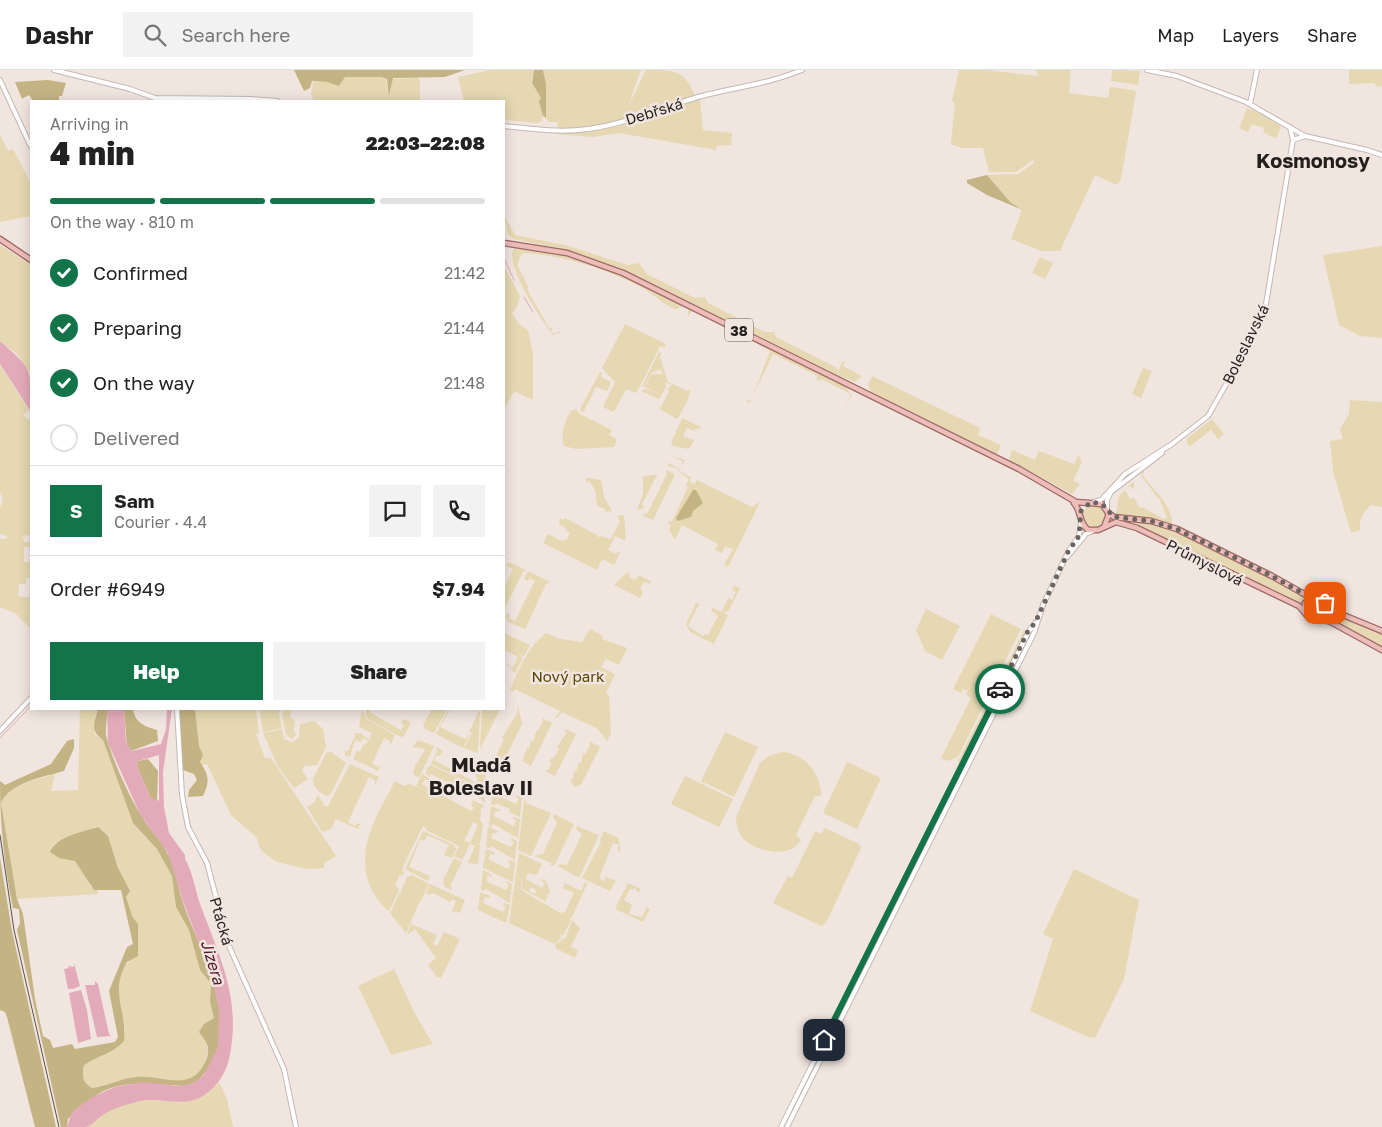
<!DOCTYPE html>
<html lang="en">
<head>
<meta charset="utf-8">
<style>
	body { margin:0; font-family:"Golos Text",sans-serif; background:#f2f2f2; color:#222; height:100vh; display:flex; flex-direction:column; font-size:19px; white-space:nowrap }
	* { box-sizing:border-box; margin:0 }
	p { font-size:16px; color:#767676 }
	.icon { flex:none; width:28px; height:28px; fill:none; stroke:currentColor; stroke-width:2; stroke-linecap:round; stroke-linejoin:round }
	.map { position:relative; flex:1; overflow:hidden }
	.panel { position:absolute; left:30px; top:30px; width:475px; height:610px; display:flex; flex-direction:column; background:#fff; border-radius:0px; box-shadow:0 2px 12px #0003 }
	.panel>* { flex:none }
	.pin { position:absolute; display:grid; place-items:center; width:42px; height:42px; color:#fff; margin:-21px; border-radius:10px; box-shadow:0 2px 8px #0006 }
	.courier { position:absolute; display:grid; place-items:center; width:50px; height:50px; margin:-25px; border:4px solid #137349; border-radius:50%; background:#fff; color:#222; box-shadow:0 1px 6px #0007 }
	.summary em { font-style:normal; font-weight:800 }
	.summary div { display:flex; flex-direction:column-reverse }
	.summary { display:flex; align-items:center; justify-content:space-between; height:85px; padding:0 20px }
	h1 { font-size:32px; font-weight:800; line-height:38px }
	.bar { display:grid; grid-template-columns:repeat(4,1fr); gap:8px 5px; align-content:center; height:60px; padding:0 20px }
	.bar i { height:6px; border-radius:4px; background:#e0e0e0 }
	.bar .selected { background:#137349 }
	.bar p { grid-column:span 4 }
	.line { display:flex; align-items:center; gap:12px; padding:0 20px; border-top:1px solid #e0e0e0 }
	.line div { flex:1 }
	.round { display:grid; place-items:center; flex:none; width:52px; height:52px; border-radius:0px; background:#f2f2f2 }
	ol { padding:0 20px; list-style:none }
	li { display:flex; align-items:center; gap:15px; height:55px }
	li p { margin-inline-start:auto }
	li .icon { padding:5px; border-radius:50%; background:#137349; color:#fff; stroke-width:4 }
	li:last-child { color:#767676 }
	li i { width:28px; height:28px; border:2px solid #e0e0e0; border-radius:50% }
	.button { display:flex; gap:10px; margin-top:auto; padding:10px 20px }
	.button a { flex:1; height:58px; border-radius:0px; background:#137349; color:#fff; font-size:20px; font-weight:800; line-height:58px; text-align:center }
	.button a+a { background:#f2f2f2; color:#222 }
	header { display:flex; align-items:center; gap:30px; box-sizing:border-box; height:70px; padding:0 25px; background:#fff; border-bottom:1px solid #e0e0e0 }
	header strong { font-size:24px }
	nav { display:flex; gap:28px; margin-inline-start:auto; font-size:18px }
	.search { width:350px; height:45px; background:#f2f2f2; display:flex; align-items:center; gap:12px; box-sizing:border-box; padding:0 18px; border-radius:0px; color:#767676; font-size:19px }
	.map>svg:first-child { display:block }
	.green { fill:#e5d8b2 }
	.forest { fill:#c4b383 }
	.water { fill:#e3abba; fill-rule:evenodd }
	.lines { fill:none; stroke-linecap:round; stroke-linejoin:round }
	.stream { stroke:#e3abba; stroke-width:1 }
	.secondary-casing { stroke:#c4b8b3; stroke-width:6 }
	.primary-casing { stroke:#9e6965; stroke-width:7 }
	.secondary { stroke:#fff; stroke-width:4 }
	.primary { stroke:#edbdba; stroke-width:4.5 }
	.rail { stroke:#59524f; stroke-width:1 }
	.done { stroke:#6b6461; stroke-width:5; stroke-dasharray:0 9 }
	.route { stroke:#137349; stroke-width:6 }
	.labels { text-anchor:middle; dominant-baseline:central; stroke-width:5; stroke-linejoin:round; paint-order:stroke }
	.shield { fill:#f1e5df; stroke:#615a57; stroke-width:1 }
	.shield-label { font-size:14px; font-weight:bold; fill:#231f1d }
	.street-label { font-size:15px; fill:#231f1d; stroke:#f1e5df }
	.park-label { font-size:15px; fill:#574507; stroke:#f1e5df }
	.water-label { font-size:16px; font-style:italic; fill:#54142c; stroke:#f1e5df }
	.district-label { font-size:20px; font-weight:bold; fill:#231f1d; stroke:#f1e5df }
</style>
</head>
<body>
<header>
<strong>Dashr</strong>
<div class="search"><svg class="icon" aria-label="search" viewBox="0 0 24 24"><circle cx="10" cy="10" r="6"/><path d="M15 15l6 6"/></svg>Search here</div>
<nav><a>Map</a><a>Layers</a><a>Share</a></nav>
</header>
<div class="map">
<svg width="1382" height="1057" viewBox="0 0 1382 1057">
	<rect width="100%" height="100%" fill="#f1e5df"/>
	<path class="green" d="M491 0H534L531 12 541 28 539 31 543 40 542 51 537 53 504 50V31H464L458 7Z
		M543 0H641L628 37 646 0C674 0 685 0 695 26 648 42 607 57 557 60L558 52H549L546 48V14Z
		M959 0H984L1038 6 1036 0H1071L1069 23 1108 28 1110 17 1134 20 1136 22 1121 109 1117 115 1095 105 1060 181H1041L1011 169 1022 140 1011 133 987 105 1018 104 1034 93 1033 90 1016 102H989L983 78H962L951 74 955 34 952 31Z
		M1111 0 1140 1 1138 15 1111 11 1112 1Z
		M1349 0H1382V16L1378 17 1374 13 1349 14Z
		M345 7H385L390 26 392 9 418 8 420 11V31H314L311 24 313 12H327L341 15V10Z
		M700 28 703 60 732 63 731 75 716 76 717 80 619 63 592 67 556 64V61L589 59Z
		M1247 38 1269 47 1281 56 1276 69 1263 62 1264 58 1252 54 1248 62 1239 58Z
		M0 65 8 81 13 79 31 114V146L0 152Z
		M504 145 515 165 569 176 627 195 639 193 647 204 695 228 705 227 708 233 765 262H774L776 267 837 298 838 301 843 291 845 292 843 296 862 306 855 312 839 306 624 200 558 178 513 169 508 164Z
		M0 175 31 195V305L17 284 0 271Z
		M1382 176V268L1360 266 1339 255 1323 185Z
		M517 177 557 184 606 198 716 250 847 317 852 327H850L841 345 850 326 849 323 821 309 820 311 816 309 818 306 773 284 749 334 746 330 751 331 770 281 692 240 688 247V239L682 236 676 240C663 234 653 224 641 217 604 198 563 185 522 183L517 194 529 218 527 219 549 258H552L551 262 556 264 557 262H563L553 265C541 250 506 197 513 179Z
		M1040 187 1053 193 1045 209 1032 203Z
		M504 196 520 226 516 239 512 243 519 254 528 260 533 284V330L514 321 504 340Z
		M625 254 666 274 664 278 660 276 638 320 635 323 626 319 614 342 603 337 615 312 602 298Z
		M659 282 661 283 660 287 668 312 688 321 691 319 686 334 677 349 658 338 660 333 659 338 660 339 669 321 667 319 672 315 665 312 666 317 659 329 641 321 646 319 659 324 645 317 651 304H662L661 299 651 303 644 317 642 316Z
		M0 295 29 340 23 345 31 352V465L23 466 24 472H31V477H24V492H31V508H26V514H19L18 526 31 528V559L15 543 0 537V469H6L7 466 0 464V438L3 429 0 422Z
		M1143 298 1152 301 1141 328 1132 324Z
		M600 302H602L601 307 611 312 607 321 596 317 583 343 580 339Z
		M872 306 980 358 978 365 1001 375 997 384 871 322 868 315Z
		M1350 330 1382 332V437L1371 435C1363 441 1359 450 1360 460L1351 463 1333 401 1330 371 1343 369 1340 359 1349 344Z
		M576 339 580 344 612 360 609 365 617 369 614 377 576 379 564 376C560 366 565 349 571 341Z
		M682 348 701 357 699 359 696 358 694 361 687 358 683 366 694 370 689 379 673 376 671 373Z
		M1212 349 1224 364 1218 369 1211 360 1189 377 1186 369Z
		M1012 380 1035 390 1039 381 1074 394 1078 386 1081 387 1080 390 1082 392 1074 409V411L1080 414 1072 424 1009 390Z
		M669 385 685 390 679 401 691 407 690 412 694 414 697 410 752 437 760 432 728 497 724 495 733 479 725 477 722 483 715 480 718 474 682 455 675 470 669 460 671 456 668 454 670 451 672 452 688 417 686 416 689 409 678 401 679 399 668 396 669 391 670 394 680 399 683 391Z
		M1144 399 1143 406C1155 422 1172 435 1172 454L1152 448 1116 445 1119 426 1134 411V420L1130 416 1125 420 1130 429 1134 428 1140 438 1142 437 1164 449 1167 448 1161 432 1142 407 1141 402Z
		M666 400 675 404 653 450 643 446 645 443 647 444 667 404Z
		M660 404 657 405 642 434 644 438 637 440 643 424V406Z
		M586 408 601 410 604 427 612 441 605 442V439L597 436 595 420 589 411 586 413Z
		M1082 447a12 12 0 1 1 24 0a12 12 0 1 1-24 0Z
		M624 445 626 471 615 466 608 480 616 484 618 481 620 483 614 495 602 489 597 500 543 473 548 464 562 471 567 469 570 462 565 461 566 458 559 454 560 448 564 450 565 448 597 465 599 468 600 466 611 469 620 451 617 446Z
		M1116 449 1168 457 1270 507 1306 527 1301 535 1137 456Z
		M509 492 526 500 523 502 504 540V517L513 499 507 496 504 499Z
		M528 501 550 512 546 514 525 559 508 552 505 547 507 543 510 545 509 548 515 551 535 511 530 508 528 511 524 509Z
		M627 502 630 504 629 507 635 510 639 505 651 511 650 514 644 512 640 519 643 522 640 528 614 515Z
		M734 516 740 518 729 540 723 543 728 545 714 574 690 562 686 554 696 533 699 534 688 556 703 566 705 564 708 565 718 546 711 540 712 538 722 542 728 528 732 530 736 522 732 520Z
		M926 539 960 556 942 590 925 581 916 560Z
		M1329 541 1382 563V577L1326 549Z
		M991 544 1021 559 958 687 947 691 941 688 971 628 966 625 968 621 963 619 961 623 953 619Z
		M590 559 603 566 602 569 627 578 619 595 606 589 601 597 615 604 606 623 609 625 611 663 607 671 598 659 562 642 557 648H555L560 641 539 631H535L538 630 514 619 513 622 510 620C519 599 527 578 546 563L560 569 582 572Z
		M1024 560 1027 561 960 696 958 691Z
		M504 563 530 575 524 586 519 584 523 588 515 603 511 600 512 598 504 593 513 597 518 587 504 580Z
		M518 636 522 654 502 695 492 689 495 688 504 669 502 668 517 643Z
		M80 639H98L94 657 95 665 103 670 133 753 157 779 172 806 176 837 189 860 200 900 211 915 210 932 214 948 204 954 208 982 202 999 192 1008 178 1012 139 1007 91 1018C82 1012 82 1006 84 995L98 986 107 983 125 962C122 932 106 904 138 885V854L132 846 125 827 129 821 118 798 108 766 97 757 69 766 53 775C64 783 77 790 84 802 89 811 88 818 98 821V824L17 829 1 733C9 714 37 710 55 704L51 721 78 720Z
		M195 639H256L259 663 256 664 265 688H271L336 786 324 793V798L307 799 277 792 264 783 259 777 257 768 231 745 207 694 202 695 200 692 203 685 199 676Z
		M259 639H281L279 644 282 658 263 662Z
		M286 639 292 642 290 643 291 648 294 649 295 657 293 658 296 665 292 669 286 665 282 644Z
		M362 639 366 649 395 665 391 675 390 671 384 668 372 694 377 697 380 695 378 701 353 689 357 680 360 682 364 674 366 675 368 671 363 668 361 672 355 670 350 687 345 685V681H348L355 666V663H360L369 670 372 663 359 657Z
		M366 639H371L369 642 401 660 404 655 401 653 403 649 411 652 404 666 401 667 369 650 366 646Z
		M432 639H447L434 663 425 659 423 655Z
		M448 639H450L440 657 465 669 470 664 463 678 436 664Z
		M479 639 490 641 500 639 480 679 482 640Z
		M479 641H480L478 683 464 678 472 663 469 662Z
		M542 648 552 653 531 696 521 690H523L527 677 529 679 531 670 533 672 535 666 534 664H536V660L537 662 543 651Z
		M314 651 323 659 326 677 317 695 304 696 302 701 308 709 294 718 278 697 263 663 282 659 284 669 293 672 299 667 300 654Z
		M566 659 576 664 555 706 545 701 548 700 552 693H549L551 688H554L559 678 557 677 567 662H564Z
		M725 662 758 677 734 727 701 711Z
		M418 670 434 676 419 708 413 704 415 696 425 679 412 677Z
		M589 671 600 677 581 715 574 717 570 709 573 710 574 701 576 702 579 692 581 693 583 683 585 684 590 676Z
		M436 677 443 681 440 686 437 685 434 690 476 713 478 708 475 706 478 699 486 705 484 717 470 713 431 694 437 681Z
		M331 682 346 693 331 724 328 726C320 724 313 718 313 709L326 683Z
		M782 682C806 684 821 704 821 726H815L796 765 801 769C793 790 752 782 741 766 738 761 736 753 736 747L760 693 769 686Z
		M847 692 881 708 857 759 823 743Z
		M350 694 379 707 375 715V710L369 707 348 752 355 756 357 753 360 754 358 759 336 749 331 759 322 762 307 737 314 733 318 725 325 736H328Z
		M431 695 470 714 484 718 485 733 481 729 431 704 430 706 426 704 427 697H429Z
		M422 704 429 708 428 711 425 709 422 714 471 741 474 738 471 734 473 730 485 736 481 738 480 750 483 754 480 774 470 773 478 755 473 752 464 771 480 775 478 794 468 793 475 776 470 774 462 790 454 786 459 776 426 760V758L423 756 407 788 402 787 407 789 402 800 404 803 402 806 400 805 395 815 399 820 389 841C381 836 373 824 369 814 356 776 378 744 395 711L404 716 410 714 429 723 416 716Z
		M685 706 733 729 719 757 671 734Z
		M494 714 498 719 503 718 502 721 498 719 496 725 516 734 519 729 516 727 517 725 522 727 520 747 509 742 510 739 496 733 495 735 491 734Z
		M526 730V733L551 743 531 786 518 780 524 731Z
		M491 736 500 740 499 742 496 741 493 746 514 756 516 750 513 749 514 747 520 749 518 768 493 754 492 757 489 755Z
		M554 744 574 754 554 796 550 795 552 793 534 786 543 784 557 753 553 747Z
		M578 755 579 757 599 765 579 808 558 796 559 794 567 795 582 764 576 759Z
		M488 757 498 761 496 764 493 762 491 768 511 777 514 772 511 770 512 768 517 771 515 790 491 776 490 778 486 777Z
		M825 758 859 774 861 778 826 853 821 856 773 833 788 806 792 808 815 761 821 764Z
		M423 761 454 775 456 779 452 788 444 785 449 775 427 765 424 771 420 769 409 797 430 806 428 811 405 799Z
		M604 761 618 768 621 782 617 780 619 775 613 773 599 808 604 811 606 807 616 811 610 821 582 808 601 772 600 770Z
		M486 779 495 783 494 785 491 784 488 789 508 799 511 794 508 792 509 790 515 792 513 812 483 798Z
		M519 783 542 794 537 805 522 801 521 820 560 843 565 842 574 823 563 818 565 813 581 821 585 812 587 814 571 849 565 851 571 850 563 866 559 864 561 868 555 874 509 853Z
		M454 788 462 792 450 816 452 818 451 820 444 816 443 810Z
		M1074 799 1139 830 1124 909 1095 968 1088 967 1030 941 1053 869 1043 864Z
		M483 800 492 805 491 807 488 805 486 811 506 820 509 815 506 813 507 811 512 814 510 833 486 819 484 821 481 820Z
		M526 801 536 806 528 803 525 811 526 809 542 818 545 813 537 808 546 811 550 822 548 825 523 814 530 817 529 821 535 824 537 820 548 826 545 831 522 819V803Z
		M412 805 429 814 421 831 414 828 420 831 406 863 390 843 400 822 402 823 401 820 407 807Z
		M628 813 641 819 639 822 634 818 633 820 630 819 624 830 632 835 629 844 642 847 647 837 650 839 643 852 615 839Z
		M430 814 465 830 460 843 452 841 456 831 452 829 450 832 433 823 430 825 426 823Z
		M480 822 490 826 489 828 485 827 483 833 503 842 506 837 503 835 504 833 510 835 506 853 478 840Z
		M572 850 580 858 571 877 578 880 575 888 557 879 555 875 566 867Z
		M411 854 437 865 433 874 437 876 444 862 460 869 441 908 437 907 428 895 436 888 415 859 407 865Z
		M394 899 415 944 433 974 391 985 358 916Z
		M219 1012 227 1029 233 1057H88C100 1042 128 1030 147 1030 180 1030 193 1040 219 1012Z"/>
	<path class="forest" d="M294 0H465L445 7 393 8 389 26 387 9 382 7H345L339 16 327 12 312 11 310 18 304 21Z
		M534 0H543L546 14V48L543 46 539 31 541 28 532 13Z
		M48 10 66 13 62 26H59V31H33L29 25 22 29 15 12Z
		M987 105 1011 133 1023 140 987 125 967 113V110Z
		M693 420H696L703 433 693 441 691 447 677 451 676 448Z
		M98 639H107C108 649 104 659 107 669 113 691 129 726 141 745 149 759 162 771 169 786 176 800 177 815 182 830 198 879 238 937 213 990 207 1002 200 1011 187 1016 156 1015 119 1007 92 1028 83 1034 76 1042 68 1049L67 1057H61L17 860 20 853 19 839 13 838C4 796 0 753 0 711L5 715 51 694 67 671 74 669V678L64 701C44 707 10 712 1 733L17 829 23 844 35 929 43 966 50 970 53 978 72 974 75 979 115 972 118 967 109 921 127 877 133 874 121 820H94L75 791 59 788 50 782C57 766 82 762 98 757L108 766 118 798 130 821 126 827 132 846 138 854V886L127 892C109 923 127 939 124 971 114 983 97 986 84 995 82 1006 82 1012 92 1018 107 1016 122 1008 137 1007 164 1005 192 1024 206 990 211 978 207 972 199 962L204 954 214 948 210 932 211 914 200 900 189 860 176 837 172 806 157 779 133 753 103 670C89 660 95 653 98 639Z
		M124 639H133C135 653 144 656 157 660L158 671 131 681 127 678Z
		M179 639H195L199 676 203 685 200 692C209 705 210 712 203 726L188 727 189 720 197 710 194 704 183 700Z
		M148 689 158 701 157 732 150 727 137 696 138 691Z
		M0 788 12 861 56 1057H35L7 947 5 942 0 940Z"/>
	<path class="water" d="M0 271C33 300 31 298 31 342L0 294Z
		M107 639H124L126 673 132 681 161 674 166 659 167 639H172L163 702 164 737 169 763 185 785V789C194 804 195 823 202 839 220 888 239 925 231 979 228 999 221 1014 203 1026 182 1039 159 1025 136 1032 125 1035 114 1038 104 1044 98 1047 92 1056 86 1057 81 1057 73 1057 67 1057L72 1042 92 1027 115 1017 143 1012 177 1016 192 1014 204 1005 218 977 219 940 211 904 182 829 168 783 140 744 108 673ZM159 685V730L157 731 150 727 137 696 138 691Z
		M74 893 80 916 73 919H68L64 899 69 898 68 896 74 897Z
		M95 911 98 914 109 964 111 966 97 967 85 915H95Z
		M81 920 87 940 91 969 78 973 69 923Z"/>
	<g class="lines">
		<path class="stream" d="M504 188 514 210
			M524 227 533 242
			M1332 545 1360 554
			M1368 557 1382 565
			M0 668 31 636"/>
		<defs>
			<path id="secondary" d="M54 0 130 19 155 28 251 29 277 31
				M1147 0 1177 6 1246 32 1305 66 1367 80 1382 85
				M0 10 31 77
				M1250 34 1257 0
				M504 56C531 59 560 63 588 59 626 54 661 38 698 27 735 17 765 15 802 0
				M1293 70 1305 66
				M1094 432 1101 430 1125 404 1172 374 1208 346 1243 285 1266 234 1293 70 1290 57
				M1107 440V430L1111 422 1162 383
				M1067 487 1086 464 1093 461
				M177 639 182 725 188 757 207 793 229 876 284 999 296 1057
				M0 661 31 628
				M781 1057 1029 561 1035 553
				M787 1057 1034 563 1043 535 1068 482 1079 466 1081 452"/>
			<path id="primary" d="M0 169 31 190
				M504 173 567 183 623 203 1019 399 1076 432 1102 434 1109 444 1104 457
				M1074 433C1082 442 1078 452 1088 460H1098L1116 452 1137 458 1299 536 1310 549 1329 551 1382 580
				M1108 443 1114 447 1151 451 1177 459 1272 506 1306 525 1321 528 1331 540 1382 561
				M1304 541 1305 533 1312 527
				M1319 549 1326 544V535"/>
		</defs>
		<use href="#secondary" class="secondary-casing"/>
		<use href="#primary" class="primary-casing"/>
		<use href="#secondary" class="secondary"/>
		<use href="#primary" class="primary"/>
		<path class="rail" d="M0 765 14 860 59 1057"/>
	</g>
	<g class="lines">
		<path class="done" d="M1000 619 1028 561 1035 553 1068 482 1079 466 1081 441 1091 432 1102 434 1114 447 1151 451 1177 459 1272 506 1306 525 1319 528 1325 533"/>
		<path class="route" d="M824 970 1000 619"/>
	</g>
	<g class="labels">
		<rect class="shield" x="725" y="248.5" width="28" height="23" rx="4"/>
		<g class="shield-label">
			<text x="739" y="260">38</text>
		</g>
		<g class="street-label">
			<text transform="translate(654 41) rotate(-17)">Debřská</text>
			<text transform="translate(1245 274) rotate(-64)">Boleslavská</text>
			<text transform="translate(1205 492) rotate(27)">Průmyslová</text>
			<text transform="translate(222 851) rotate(74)">Ptácká</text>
		</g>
		<g class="park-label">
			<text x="568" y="606">Nový park</text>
		</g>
		<g class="water-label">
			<text transform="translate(213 892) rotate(73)">Jizera</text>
		</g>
		<g class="district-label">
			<text x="1313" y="90">Kosmonosy</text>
			<text x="481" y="694">Mladá<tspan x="481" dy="23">Boleslav II</tspan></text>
		</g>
	</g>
</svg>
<div class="pin" style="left:1325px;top:533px;background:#ea580c"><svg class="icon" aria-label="bag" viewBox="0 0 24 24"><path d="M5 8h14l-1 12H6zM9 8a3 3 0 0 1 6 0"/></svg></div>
<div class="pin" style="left:824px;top:970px;background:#1f2937"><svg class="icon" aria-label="home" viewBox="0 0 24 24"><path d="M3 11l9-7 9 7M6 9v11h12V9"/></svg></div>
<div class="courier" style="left:1000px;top:619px"><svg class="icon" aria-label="car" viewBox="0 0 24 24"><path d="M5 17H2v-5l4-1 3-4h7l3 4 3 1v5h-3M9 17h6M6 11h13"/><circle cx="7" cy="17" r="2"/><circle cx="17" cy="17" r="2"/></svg></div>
<section class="panel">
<div class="summary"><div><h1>4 min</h1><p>Arriving in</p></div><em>22:03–22:08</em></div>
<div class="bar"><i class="selected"></i><i class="selected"></i><i class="selected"></i><i></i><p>On the way · 810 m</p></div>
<ol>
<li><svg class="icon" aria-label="check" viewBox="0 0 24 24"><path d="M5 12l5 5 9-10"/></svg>Confirmed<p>21:42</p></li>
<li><svg class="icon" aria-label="check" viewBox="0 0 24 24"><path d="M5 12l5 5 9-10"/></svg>Preparing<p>21:44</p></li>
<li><svg class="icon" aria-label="check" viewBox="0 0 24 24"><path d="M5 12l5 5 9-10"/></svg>On the way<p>21:48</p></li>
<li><i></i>Delivered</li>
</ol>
<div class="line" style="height:90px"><b class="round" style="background:#137349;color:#fff">S</b><div><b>Sam</b><p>Courier · 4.4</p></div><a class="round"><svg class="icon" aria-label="chat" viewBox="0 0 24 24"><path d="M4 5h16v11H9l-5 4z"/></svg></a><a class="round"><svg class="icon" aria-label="phone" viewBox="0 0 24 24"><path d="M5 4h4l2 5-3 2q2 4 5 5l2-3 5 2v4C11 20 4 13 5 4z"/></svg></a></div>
<div class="line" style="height:65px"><div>Order #6949</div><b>$7.94</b></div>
<div class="button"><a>Help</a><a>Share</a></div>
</section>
</div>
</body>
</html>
